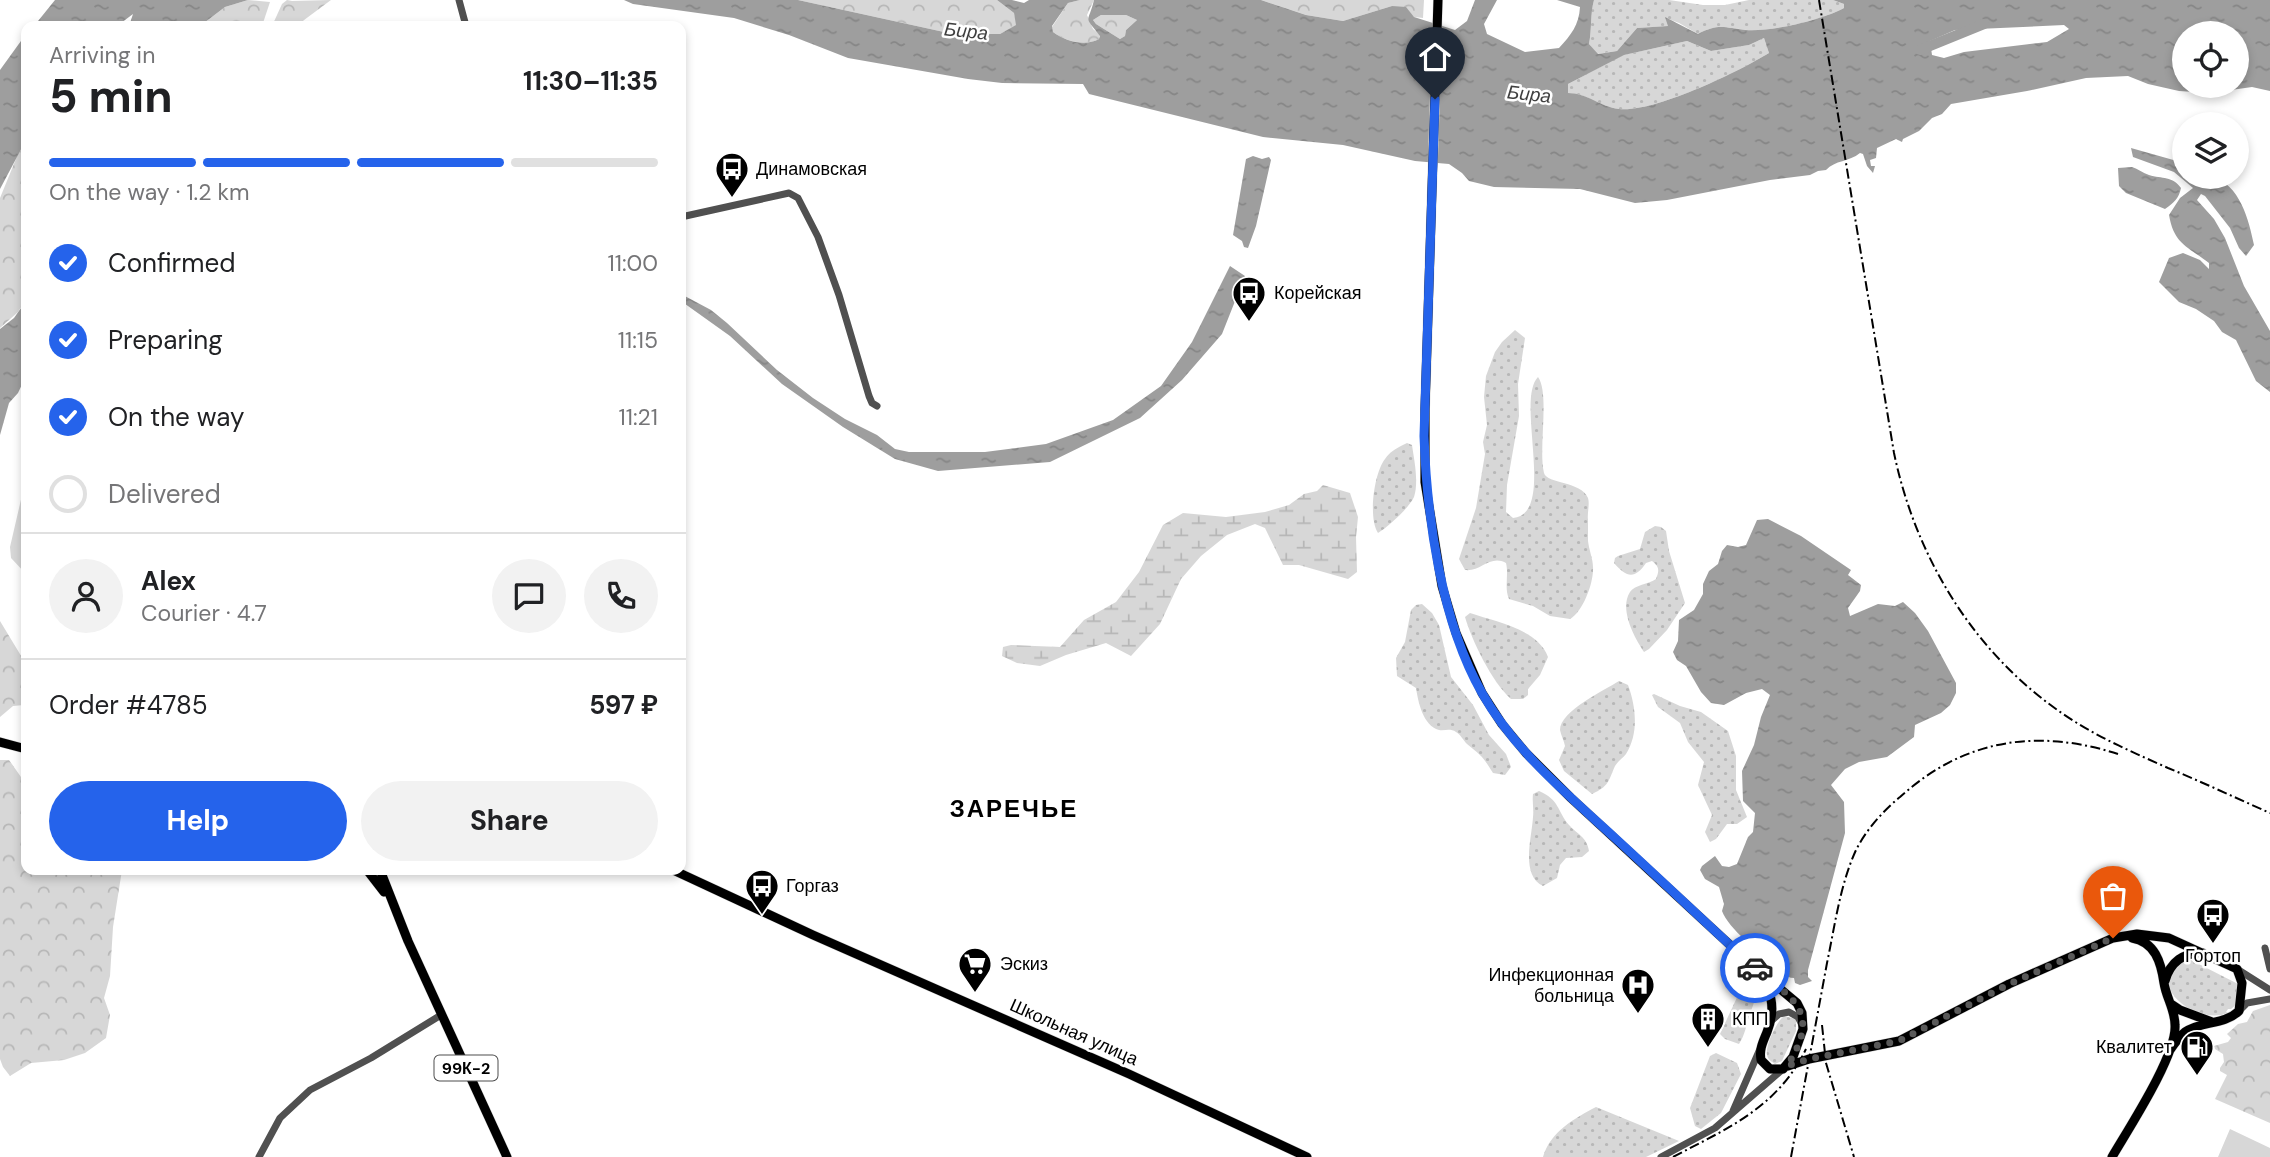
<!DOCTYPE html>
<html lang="en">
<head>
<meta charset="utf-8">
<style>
	body { margin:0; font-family:"DM Sans",sans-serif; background:#f2f2f2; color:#202124; height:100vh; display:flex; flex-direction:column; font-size:26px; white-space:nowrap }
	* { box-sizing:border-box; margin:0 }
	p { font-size:23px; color:#757577 }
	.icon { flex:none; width:38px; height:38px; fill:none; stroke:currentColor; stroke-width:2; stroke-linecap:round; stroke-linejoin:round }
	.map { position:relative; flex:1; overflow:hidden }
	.side { position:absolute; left:21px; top:21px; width:665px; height:854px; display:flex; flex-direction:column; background:#fff; border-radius:14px; box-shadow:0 4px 10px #0003 }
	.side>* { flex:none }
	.fabs { position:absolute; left:2172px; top:21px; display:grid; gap:14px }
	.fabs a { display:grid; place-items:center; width:77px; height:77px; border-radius:50%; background:#fff; box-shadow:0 4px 10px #0003; font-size:35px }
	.pin { position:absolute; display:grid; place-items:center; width:60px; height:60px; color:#fff; margin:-72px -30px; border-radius:50% 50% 50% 0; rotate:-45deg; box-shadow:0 0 7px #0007 }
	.pin .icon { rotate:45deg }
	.courier { position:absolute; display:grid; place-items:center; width:70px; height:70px; margin:-35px; border:5px solid #2563eb; border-radius:50%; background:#fff; color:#222; box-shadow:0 2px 9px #0007 }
	.headline em { font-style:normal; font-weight:700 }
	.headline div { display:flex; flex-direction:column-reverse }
	.headline { display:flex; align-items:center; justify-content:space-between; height:119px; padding:0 28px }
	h1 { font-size:46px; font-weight:700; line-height:52px }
	.bar { display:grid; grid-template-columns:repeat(4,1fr); gap:10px 7px; align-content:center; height:84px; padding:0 28px }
	.bar i { height:9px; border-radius:5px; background:#e0e0e0 }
	.bar .current { background:#2563eb }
	.bar p { grid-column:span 4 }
	.line { display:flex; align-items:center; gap:18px; padding:0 28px; border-top:2px solid #e0e0e0 }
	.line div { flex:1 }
	.round { display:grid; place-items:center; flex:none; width:74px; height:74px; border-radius:37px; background:#f2f2f2 }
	ol { padding:0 28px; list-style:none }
	li { display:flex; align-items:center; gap:21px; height:77px }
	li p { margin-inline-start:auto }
	li .icon { padding:7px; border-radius:50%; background:#2563eb; color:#fff; stroke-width:4 }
	li:last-child { color:#757577 }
	li i { width:38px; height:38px; border:4px solid #e0e0e0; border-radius:50% }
	.action { display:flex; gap:14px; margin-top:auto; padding:14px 28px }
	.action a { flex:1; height:80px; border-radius:42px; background:#2563eb; color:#fff; font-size:28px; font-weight:700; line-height:80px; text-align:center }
	.action a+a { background:#f2f2f2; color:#202124 }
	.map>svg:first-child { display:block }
	.grass { fill:url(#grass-dots) }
	.forest { fill:url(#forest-crowns) }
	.wetland { fill:url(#wetland-marsh) }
	.garden { fill:#d7d7d7 }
	.water { fill:url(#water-ripples); fill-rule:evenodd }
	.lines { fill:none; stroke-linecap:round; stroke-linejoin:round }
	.river { stroke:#9e9e9e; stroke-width:10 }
	.major-casing { stroke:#dbdbdb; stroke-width:10 }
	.minor { stroke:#505050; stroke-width:7 }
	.major { stroke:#000; stroke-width:9 }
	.rail { stroke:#000; stroke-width:2; stroke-dasharray:10 3.5 2 3.5; stroke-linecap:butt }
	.done { stroke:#595959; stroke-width:7; stroke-dasharray:0 12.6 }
	.route { stroke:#2563eb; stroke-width:9 }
	.labels { text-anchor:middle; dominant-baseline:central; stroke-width:5; stroke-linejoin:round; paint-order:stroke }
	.shield { fill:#fff; stroke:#4c4c4c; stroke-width:2 }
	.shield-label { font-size:16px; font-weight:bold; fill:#000 }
	.poi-label { font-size:18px; fill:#000; stroke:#fff; text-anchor:start }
	.street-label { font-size:18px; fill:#000; stroke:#fff }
	.water-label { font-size:19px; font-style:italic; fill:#3f3f3f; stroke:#fff }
	.district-label { font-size:24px; font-weight:bold; letter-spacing:2px; fill:#000; stroke:#fff }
</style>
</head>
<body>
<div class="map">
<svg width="2270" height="1157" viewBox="0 0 2270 1157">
	<defs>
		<pattern id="grass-dots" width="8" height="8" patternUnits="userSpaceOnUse" patternTransform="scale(1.75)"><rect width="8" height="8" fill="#d7d7d7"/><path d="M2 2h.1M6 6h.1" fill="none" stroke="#b7b7b7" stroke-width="1.8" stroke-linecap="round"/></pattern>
		<pattern id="forest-crowns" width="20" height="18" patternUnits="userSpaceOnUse" patternTransform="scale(1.75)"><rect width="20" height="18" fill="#d7d7d7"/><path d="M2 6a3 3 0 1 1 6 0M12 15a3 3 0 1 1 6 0" fill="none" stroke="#b7b7b7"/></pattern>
		<pattern id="wetland-marsh" width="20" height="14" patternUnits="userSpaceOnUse" patternTransform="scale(1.75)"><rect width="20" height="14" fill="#d7d7d7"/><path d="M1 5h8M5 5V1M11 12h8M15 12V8" fill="none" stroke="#b7b7b7"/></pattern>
		<pattern id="water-ripples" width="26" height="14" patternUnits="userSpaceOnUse" patternTransform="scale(1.75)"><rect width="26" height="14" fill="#9e9e9e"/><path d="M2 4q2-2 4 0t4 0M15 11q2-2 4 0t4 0" fill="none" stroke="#868686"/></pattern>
	</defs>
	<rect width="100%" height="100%" fill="#fff"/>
	<path class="grass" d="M1594 0H1669L1703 5H1725L1749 0H1833L1844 4V8C1822 20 1771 32 1747 30 1725 28 1719 23 1698 34L1679 23 1666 18 1669 26 1637 28 1617 51 1597 54 1589 44C1592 29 1590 15 1594 0Z
		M1764 38 1769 53C1738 72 1654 113 1619 109 1601 107 1586 93 1568 93V84L1623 55 1651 49 1687 41 1711 51 1749 45Z
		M1515 330 1525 338 1518 384 1519 416 1507 485 1506 512 1513 518C1557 514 1515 400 1538 377 1550 394 1538 448 1544 473 1547 484 1581 481 1588 498 1590 504 1587 513 1588 520 1588 527 1588 534 1588 541 1589 550 1593 559 1593 567 1594 582 1583 612 1570 619L1550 616 1533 606 1509 599C1504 588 1509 575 1506 563 1490 554 1481 572 1465 570L1459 559 1476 508 1485 454 1483 442 1487 425 1484 397 1486 376 1495 352 1502 342Z
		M1407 443 1412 445C1414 459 1419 482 1414 497 1409 508 1388 527 1378 533 1368 518 1374 473 1385 459 1390 451 1399 447 1407 443Z
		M1655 526 1661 527 1666 531 1669 551 1685 603 1667 630 1649 649 1644 652C1634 637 1619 609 1630 592 1634 585 1649 584 1656 579 1659 571 1660 567 1652 561L1646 563C1635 579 1627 578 1614 563L1615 558 1618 556 1640 549 1645 532Z
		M1422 604 1432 613 1439 625 1451 677 1473 705 1489 735 1506 754 1511 767 1505 775 1493 773C1483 757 1482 756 1467 744 1463 740 1461 735 1456 732 1450 728 1445 731 1439 730 1423 726 1418 701 1416 688L1397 676 1396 658 1405 642 1411 610 1416 605Z
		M1470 613C1496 622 1538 629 1548 657L1540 675 1528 689V695L1523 699H1511C1492 682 1472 641 1465 617Z
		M1619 681 1628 685C1636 707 1639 733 1626 754 1623 758 1618 761 1615 766 1608 782 1609 786 1592 794L1564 771 1559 760 1565 746C1564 741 1561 735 1560 730 1560 711 1605 690 1619 681Z
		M1654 694 1680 706 1701 712 1728 731 1736 756V790L1747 817 1737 824H1727L1716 839 1710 842 1705 832 1712 815 1698 785 1704 762 1688 742 1680 723 1658 707 1652 695Z
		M1539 791C1560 800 1557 811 1569 825 1577 834 1587 837 1589 851L1582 857 1566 858 1560 865 1557 878 1543 886C1520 875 1532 837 1533 817 1534 809 1532 802 1533 794Z
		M2189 959 2240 985 2237 1004 2231 1009H2228L2226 1012 2228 1013C2193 1027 2138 978 2189 959Z
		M1746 978C1760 990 1755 1001 1749 1016 1746 1026 1745 1035 1739 1044L1725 1039 1720 1034Z
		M1784 1016 1796 1019V1031L1782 1061 1775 1064C1771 1061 1768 1060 1767 1055 1765 1045 1777 1021 1784 1016Z
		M1716 1053 1737 1063 1741 1074 1721 1113 1701 1129 1695 1126 1690 1108 1710 1056Z
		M1596 1107 1679 1141 1646 1157H1543C1550 1132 1575 1118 1596 1107Z"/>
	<path class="forest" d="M248 0 270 2 262 26H200L225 7Z
		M287 0 292 1 331 0 296 26H272L282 4Z
		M798 0H997L1014 13 1017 25 1000 34H953Z
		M1080 0H1094L1087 15 1093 29 1100 35 1099 39C1086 47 1065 41 1053 32L1052 27 1068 3Z
		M1261 0H1424L1423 18 1414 17 1392 6 1343 21 1306 15Z
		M1101 15H1126L1137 20 1126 30 1125 36 1120 39 1096 24 1093 20Z
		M26 142V299L18 312 0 328V198L18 154Z
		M0 621 26 664V711L24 705 13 706 0 717Z
		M0 760H9L21 777 26 778V870H122L113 927 110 976 104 998 110 1015 106 1038 85 1053 64 1060 31 1063 10 1076 3 1067 0 1059Z
		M2270 1005V1123L2215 1099 2227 1075 2220 1071V1068L2224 1062 2223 1054 2215 1049 2214 1046 2228 1042 2231 1038 2227 1034 2238 1024 2247 1022 2253 1011Z"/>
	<path class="wetland" d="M1323 485 1350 493 1358 517 1356 537 1357 572 1348 579 1299 565H1283L1265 528 1255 524 1227 535 1201 556 1181 579 1160 624 1131 656 1106 643 1066 655 1040 666 1017 663 1002 656 1003 647 1011 645 1060 647 1084 620 1116 602 1139 572 1163 525 1183 513 1226 517 1265 512 1289 505 1304 494 1317 491Z"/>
	<path class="garden" d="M26 478V574L11 558 10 547Z
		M2230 1129 2270 1148V1157H2218Z"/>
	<path class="water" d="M55 0H248L225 7 200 26H129L133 14 117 26H34Z
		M624 0H798L953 34H1000L1016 25 1014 13 997 0H1012L1024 3 1029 0H1080L1068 3 1052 26 1053 32C1065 41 1085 47 1099 39L1100 36C1083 14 1088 25 1094 0H1261L1306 15 1343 21 1392 6 1406 7 1414 17 1455 30 1467 21 1475 0H1497L1484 24 1487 34 1525 52 1559 48C1571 35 1579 25 1580 7L1557 0H1594C1590 15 1592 29 1589 44L1598 54 1617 51 1637 28 1668 26 1665 17 1698 34C1719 23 1725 28 1746 30 1771 32 1822 20 1844 8V4L1833 0H2270V91L2252 87 2210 93 2179 91 2148 84 2128 76 2086 78 2027 91 1951 104 1942 114 1932 118 1919 131 1903 139 1902 142 1896 139 1877 148 1876 158 1870 160 1871 166H1875L1873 173 1867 166 1863 154 1860 153C1849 162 1835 160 1826 170L1818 171 1810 175 1770 180 1667 200 1635 203 1580 189 1494 187 1469 181 1462 173 1449 164 1415 161 1343 145 1263 137 1089 94 1083 84 1002 83 968 79 848 58 789 35 734 18 633 4ZM1101 15H1126L1137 20 1126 30 1125 36 1120 39 1096 24 1093 20ZM2064 25 2069 29 2047 42 1964 52 1944 58 1932 55 1930 41 1955 30ZM2184 33H2236V86H2184ZM1764 38 1769 53C1738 72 1654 113 1619 109 1601 107 1587 93 1568 93V84L1624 55 1687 41 1711 51 1749 45Z
		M26 34V140L0 189V70Z
		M2131 148 2184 163V177C2191 177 2206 175 2211 177 2240 183 2249 221 2254 245L2246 256 2239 248 2230 228 2205 196 2201 194 2197 200 2214 219 2225 238 2244 286 2270 331V392L2256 381 2236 340 2222 332 2214 321 2196 309 2179 302 2159 282 2169 258 2183 253 2200 260 2209 269V263C2187 246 2174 244 2169 215L2180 198 2193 188 2174 172 2133 157Z
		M1253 156 1262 159 1269 157 1271 160 1256 226 1248 248 1244 247 1242 241 1233 235 1246 159Z
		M2132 167C2138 169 2143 173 2149 175 2162 179 2173 176 2181 188 2179 198 2174 203 2165 209L2126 193 2119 186 2118 168Z
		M1230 266 1245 276 1222 334 1182 380 1140 418 1050 462 938 471 895 459 843 427 782 384 730 336 681 301V294L711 310 727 323 777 370 813 398 845 419 877 435 895 449 909 452H985L1046 444 1113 420 1161 386 1192 342Z
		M26 301V376L18 393 9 403 0 435V329L14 318Z
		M1768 519 1801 536 1851 570 1848 575 1861 585 1860 591 1848 608 1850 616 1878 604 1895 606 1903 602 1915 613 1928 631 1956 683V693L1950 705 1941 713 1915 725 1914 737 1887 757 1859 762 1845 769 1831 785 1844 802 1845 833 1808 970V977L1812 981 1800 985 1795 983 1794 978C1784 978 1781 970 1777 962H1774C1758 952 1729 929 1722 911L1724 904 1719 887 1705 879 1700 870 1702 866 1715 856 1722 866 1729 867 1737 864 1748 837 1753 832 1755 813 1743 801 1742 771 1754 745 1761 717 1770 695 1762 689 1746 693 1724 705 1711 703 1701 692 1686 666 1677 660 1673 652 1678 641 1679 620 1694 610 1703 594V584L1709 571 1718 564 1722 551 1727 545 1738 547 1746 545 1757 520Z"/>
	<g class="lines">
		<path class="river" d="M1920 50 1984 24"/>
		<defs>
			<path id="major" d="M1438 0 1425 409V482L1442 586 1456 633 1482 693 1502 724 1526 753 1571 798 1755 968 1797 1003 1802 1013 1803 1029 1793 1057 1783 1069H1770L1761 1060C1759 1049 1763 1042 1767 1032 1777 1007 1771 988 1755 968
				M0 742 26 749
				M367 870 384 892
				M380 870 408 941 507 1157
				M673 870 813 935 1129 1074 1307 1157
				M2165 981C2170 962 2184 952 2203 953
				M2171 1004 2180 1010 2212 1022
				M1788 1066 1809 1059 1899 1041 2009 984 2113 938 2137 934 2169 938 2237 969 2242 983 2239 1011C2223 1026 2202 1020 2185 1032 2179 1037 2174 1044 2170 1050
				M2112 1157C2129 1128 2177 1055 2175 1025 2175 1010 2166 997 2164 983 2161 962 2155 942 2132 938"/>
		</defs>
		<use href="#major" class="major-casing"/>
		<path class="minor" d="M459 0 466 26
			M681 217 789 193 798 198 818 237 839 295 869 396 872 403 877 406
			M2265 948 2270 969
			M2237 969 2270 990
			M2239 1011 2247 1003 2270 999
			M1771 1021 1779 1014 1789 1012 1798 1017 1802 1025
			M1733 1111 1760 1049
			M259 1157 280 1118 310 1090 371 1058 441 1015
			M1661 1157 1715 1128 1783 1069"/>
		<use href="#major" class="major"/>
		<path class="rail" d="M1819 0 1894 453C1917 563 1980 663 2077 723 2106 741 2137 754 2168 768 2202 782 2236 798 2270 813
			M1822 1025 1826 1063 1854 1157
			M1673 1157C1728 1128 1777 1108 1806 1049
			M1791 1157C1803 1092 1815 1028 1827 963 1835 925 1840 885 1856 850 1866 830 1883 811 1900 797 1964 739 2037 728 2118 754"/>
	</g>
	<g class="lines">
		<path class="done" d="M1755 968C1795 1000 1821 1013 1787 1066L1809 1059 1899 1041 2009 984 2113 938"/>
		<path class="route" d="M1435 99 1424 436C1427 518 1441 621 1482 693 1514 750 1567 794 1615 838 1662 881 1708 925 1755 968"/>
	</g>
	<defs>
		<symbol id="bus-pin" viewBox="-11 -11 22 30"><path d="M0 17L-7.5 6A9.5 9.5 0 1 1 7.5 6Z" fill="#000" stroke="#fff"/><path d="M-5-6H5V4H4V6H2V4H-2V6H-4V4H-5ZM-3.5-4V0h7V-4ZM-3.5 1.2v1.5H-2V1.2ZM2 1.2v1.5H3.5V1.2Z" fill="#fff"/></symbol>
		<symbol id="supermarket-pin" viewBox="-11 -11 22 30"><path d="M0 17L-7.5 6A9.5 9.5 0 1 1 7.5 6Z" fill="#000" stroke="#fff"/><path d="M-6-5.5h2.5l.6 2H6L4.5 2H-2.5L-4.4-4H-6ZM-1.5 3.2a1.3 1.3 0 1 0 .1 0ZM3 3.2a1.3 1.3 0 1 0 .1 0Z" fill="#fff"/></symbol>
		<symbol id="hospital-pin" viewBox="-11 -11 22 30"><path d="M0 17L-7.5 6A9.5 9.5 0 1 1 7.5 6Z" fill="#000" stroke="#fff"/><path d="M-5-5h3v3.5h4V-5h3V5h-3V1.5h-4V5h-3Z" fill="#fff"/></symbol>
		<symbol id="building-pin" viewBox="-11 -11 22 30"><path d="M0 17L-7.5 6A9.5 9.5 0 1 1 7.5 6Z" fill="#000" stroke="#fff"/><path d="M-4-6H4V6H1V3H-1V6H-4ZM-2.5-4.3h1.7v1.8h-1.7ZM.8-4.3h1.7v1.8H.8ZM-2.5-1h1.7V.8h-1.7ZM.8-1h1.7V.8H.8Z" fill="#fff"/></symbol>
		<symbol id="fuel-pin" viewBox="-11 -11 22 30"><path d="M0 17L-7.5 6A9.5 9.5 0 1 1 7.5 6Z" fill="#000" stroke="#fff"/><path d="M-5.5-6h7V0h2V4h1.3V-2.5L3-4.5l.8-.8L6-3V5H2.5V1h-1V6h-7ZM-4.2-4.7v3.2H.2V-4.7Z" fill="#fff"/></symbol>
	</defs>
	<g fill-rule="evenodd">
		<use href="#bus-pin" x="713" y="150" width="38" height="52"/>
		<use href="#bus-pin" x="1230" y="274" width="38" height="52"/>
		<use href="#bus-pin" x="743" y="867" width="38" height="52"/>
		<use href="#bus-pin" x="2194" y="896" width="38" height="52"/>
		<use href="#supermarket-pin" x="956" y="945" width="38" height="52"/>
		<use href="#hospital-pin" x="1619" y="966" width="38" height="52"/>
		<use href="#building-pin" x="1689" y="1000" width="38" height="52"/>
		<use href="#fuel-pin" x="2178" y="1028" width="38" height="52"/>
	</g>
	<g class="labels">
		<rect class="shield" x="434.5" y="1055.5" width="63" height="25" rx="5"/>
		<g class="shield-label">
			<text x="466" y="1068">99К-2</text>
		</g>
		<g class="poi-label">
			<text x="756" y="169">Динамовская</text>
			<text x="1274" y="293">Корейская</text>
			<text x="786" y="886">Горгаз</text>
			<text x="2213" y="956" text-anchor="middle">Гортоп</text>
			<text x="1000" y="964">Эскиз</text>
			<text x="1614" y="975" text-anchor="end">Инфекционная<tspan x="1614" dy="21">больница</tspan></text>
			<text x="1732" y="1019">КПП</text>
			<text x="2172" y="1047" text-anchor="end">Квалитет</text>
		</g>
		<g class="street-label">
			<text transform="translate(1074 1032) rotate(24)">Школьная улица</text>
		</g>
		<g class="water-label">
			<text transform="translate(966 31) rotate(6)">Бира</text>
			<text transform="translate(1529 94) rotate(6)">Бира</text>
		</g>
		<g class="district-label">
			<text x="1014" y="808">ЗАРЕЧЬЕ</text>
		</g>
	</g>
</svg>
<div class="fabs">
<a><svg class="icon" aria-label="locate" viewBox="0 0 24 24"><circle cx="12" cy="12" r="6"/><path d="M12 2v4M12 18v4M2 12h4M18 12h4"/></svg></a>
<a><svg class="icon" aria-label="layers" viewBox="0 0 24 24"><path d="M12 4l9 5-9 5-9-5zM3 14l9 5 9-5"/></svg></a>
</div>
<div class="pin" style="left:2113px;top:938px;background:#ea580c"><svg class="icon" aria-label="bag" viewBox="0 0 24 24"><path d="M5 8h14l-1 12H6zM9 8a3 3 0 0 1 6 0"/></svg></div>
<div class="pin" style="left:1435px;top:99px;background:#1f2937"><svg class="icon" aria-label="home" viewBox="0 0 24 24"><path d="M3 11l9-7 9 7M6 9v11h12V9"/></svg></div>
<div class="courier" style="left:1755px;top:968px"><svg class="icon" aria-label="car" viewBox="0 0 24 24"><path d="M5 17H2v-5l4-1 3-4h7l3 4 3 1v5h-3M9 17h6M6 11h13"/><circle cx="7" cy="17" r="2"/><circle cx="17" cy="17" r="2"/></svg></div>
<section class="side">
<div class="headline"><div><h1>5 min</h1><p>Arriving in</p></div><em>11:30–11:35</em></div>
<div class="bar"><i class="current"></i><i class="current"></i><i class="current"></i><i></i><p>On the way · 1.2 km</p></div>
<ol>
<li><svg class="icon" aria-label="check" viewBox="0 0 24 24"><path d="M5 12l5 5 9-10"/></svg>Confirmed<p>11:00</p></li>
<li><svg class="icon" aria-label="check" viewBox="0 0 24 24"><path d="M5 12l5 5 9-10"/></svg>Preparing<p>11:15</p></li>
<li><svg class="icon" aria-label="check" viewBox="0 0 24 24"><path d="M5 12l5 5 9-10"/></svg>On the way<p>11:21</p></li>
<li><i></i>Delivered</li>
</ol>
<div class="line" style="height:126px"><a class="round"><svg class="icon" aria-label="person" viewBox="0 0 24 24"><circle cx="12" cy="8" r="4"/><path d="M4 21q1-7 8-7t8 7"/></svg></a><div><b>Alex</b><p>Courier · 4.7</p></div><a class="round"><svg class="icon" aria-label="chat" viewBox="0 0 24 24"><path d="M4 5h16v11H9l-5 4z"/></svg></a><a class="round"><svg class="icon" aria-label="phone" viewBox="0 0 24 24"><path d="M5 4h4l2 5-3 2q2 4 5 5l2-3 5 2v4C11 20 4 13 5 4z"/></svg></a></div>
<div class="line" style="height:91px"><div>Order #4785</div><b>597 ₽</b></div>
<div class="action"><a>Help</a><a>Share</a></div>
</section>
</div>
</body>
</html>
